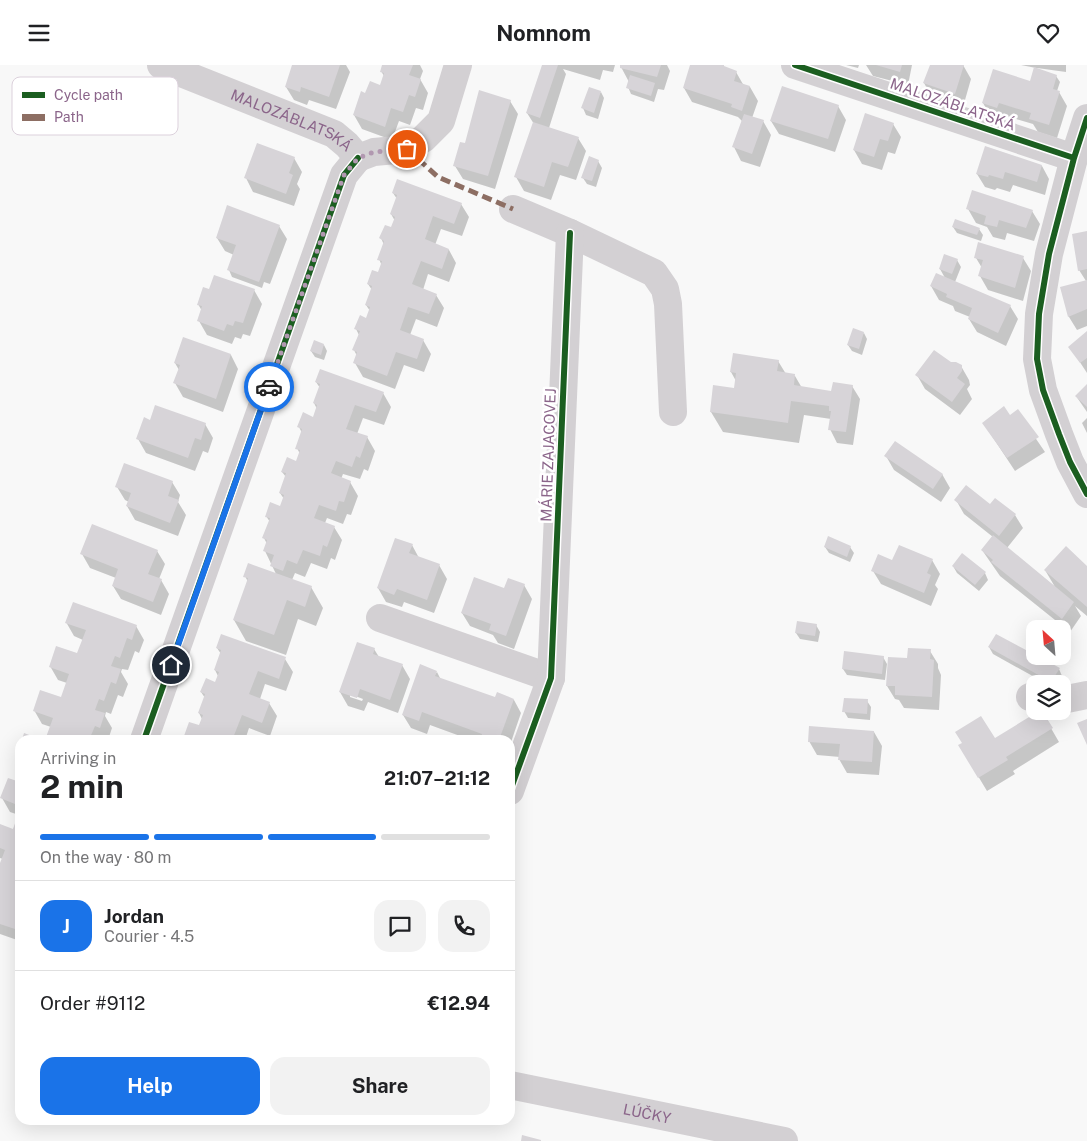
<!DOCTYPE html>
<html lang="en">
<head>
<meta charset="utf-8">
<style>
	body { margin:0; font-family:"Public Sans",sans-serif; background:#f2f2f2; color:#202124; height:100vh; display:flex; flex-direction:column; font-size:19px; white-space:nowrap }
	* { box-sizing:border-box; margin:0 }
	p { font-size:16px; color:#757577 }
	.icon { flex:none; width:28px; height:28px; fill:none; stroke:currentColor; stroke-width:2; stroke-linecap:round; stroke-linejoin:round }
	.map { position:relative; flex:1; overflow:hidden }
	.details { position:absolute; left:15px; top:670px; width:500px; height:390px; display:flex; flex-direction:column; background:#fff; border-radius:15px; box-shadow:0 5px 20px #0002 }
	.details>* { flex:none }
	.needle { width:32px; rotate:334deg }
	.controls { position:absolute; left:1026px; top:555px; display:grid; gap:10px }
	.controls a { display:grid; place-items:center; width:45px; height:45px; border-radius:10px; background:#fff; box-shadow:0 5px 20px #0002; font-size:25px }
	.pin { position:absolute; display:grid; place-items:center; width:42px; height:42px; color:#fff; margin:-21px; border:2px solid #fff; border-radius:50%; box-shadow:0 1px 5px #0007 }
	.courier { position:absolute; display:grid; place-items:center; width:50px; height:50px; margin:-25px; border:4px solid #1a73e8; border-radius:50%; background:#fff; color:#222; box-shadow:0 1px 6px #0007 }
	.head em { font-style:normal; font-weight:700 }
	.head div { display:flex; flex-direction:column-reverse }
	.head { display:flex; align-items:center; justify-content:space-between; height:85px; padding:0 25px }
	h1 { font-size:32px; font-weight:700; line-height:38px }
	.bar { display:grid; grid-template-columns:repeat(4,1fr); gap:8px 5px; align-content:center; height:60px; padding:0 25px }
	.bar i { height:6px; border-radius:4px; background:#e0e0e0 }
	.bar .current { background:#1a73e8 }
	.bar p { grid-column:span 4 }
	.line { display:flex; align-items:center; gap:12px; padding:0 25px; border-top:1px solid #e0e0e0 }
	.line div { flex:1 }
	.round { display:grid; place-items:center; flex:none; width:52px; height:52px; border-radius:15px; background:#f2f2f2 }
	.button { display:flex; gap:10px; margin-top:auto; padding:10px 25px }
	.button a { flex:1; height:58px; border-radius:15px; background:#1a73e8; color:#fff; font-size:20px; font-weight:700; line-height:58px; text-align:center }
	.button a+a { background:#f2f2f2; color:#202124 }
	header { display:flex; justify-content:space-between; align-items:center; height:65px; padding:0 25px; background:#fff; font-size:22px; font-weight:700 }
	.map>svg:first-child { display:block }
	.shadow { fill:#0003; fill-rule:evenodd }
	.building { fill:#d7d4d8 }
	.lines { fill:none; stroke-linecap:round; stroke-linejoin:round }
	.minor { stroke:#d3d0d3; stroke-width:28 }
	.quiet { stroke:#8d6e63; stroke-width:5; stroke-dasharray:10 5; stroke-linecap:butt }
	.cycleway-casing { stroke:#fff; stroke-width:9 }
	.cycleway { stroke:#1b5e20; stroke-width:6 }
	.done { stroke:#b198b0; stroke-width:5; stroke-dasharray:0 9 }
	.route { stroke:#1a73e8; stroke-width:6 }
	.labels { text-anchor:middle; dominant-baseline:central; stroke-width:5; stroke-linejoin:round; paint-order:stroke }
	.street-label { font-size:15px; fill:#8b658a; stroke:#fff }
	.key { fill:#fff; stroke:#dcd1dc; stroke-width:1 }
	.key-label { font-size:14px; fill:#8b658a }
</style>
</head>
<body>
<header><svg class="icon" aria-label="menu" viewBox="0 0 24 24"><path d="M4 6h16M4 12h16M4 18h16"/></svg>Nomnom<svg class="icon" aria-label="heart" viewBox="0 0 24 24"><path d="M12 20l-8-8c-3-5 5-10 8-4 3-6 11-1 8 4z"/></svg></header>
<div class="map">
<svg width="1087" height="1076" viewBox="0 0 1087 1076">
	<rect width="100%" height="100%" fill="#f8f8f8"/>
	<path class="shadow" d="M294 0H346L350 7 336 44 309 35 307 40 294 35 286 22Z
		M384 0H420L423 6 420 14 428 28 423 45 416 43 410 60 399 56 392 75 362 64 354 50 366 30 381 21 384 11 381 6Z
		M543 0H615L613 7 603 5 600 15 563 4 566 9 549 63 578 73 586 86 576 115 560 110 551 135 524 126 516 112 534 59 527 48Z
		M622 0H667L670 6 664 25 658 24 654 37 631 29 628 22 629 17 621 2Z
		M692 0H716L736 7 744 21 750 22 758 36 752 53 763 56 771 70 760 102 741 96 734 82 742 56 738 52 692 37 684 23Z
		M846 0H859L858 3Z
		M866 0H912L908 20 873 11Z
		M931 0H963L971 14 963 42 932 32 924 18Z
		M1021 0H1066V7L1037 3V4L1056 11 1060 17 1057 26 1059 27 1067 41 1057 73 1038 67 1033 59 1006 51 1005 56 991 52 983 38 1033 18 1036 3Z
		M601 27 604 33 598 54 586 50 583 43Z
		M510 36 518 49 495 124 463 114 455 101 466 80Z
		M838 41 846 55 835 87 779 69 771 56Z
		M893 59 901 72 895 89 888 87 882 105 862 99 854 85Z
		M294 93 302 107 297 119 300 124 294 141 253 127 246 113Z
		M598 96 602 103 596 122 587 119 583 113Z
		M1042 101 1049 114 1045 130 1013 120 1010 127 997 123 995 125 985 122 977 109Z
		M393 128 461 139 469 152 462 171 441 164 435 180 449 185 456 198 449 217 428 209 423 225 436 230 444 243 437 262 416 254 410 270 423 275 431 289 424 307 404 300 395 324 363 312 355 298 357 291 354 285 359 270 356 264 367 254 370 246 366 240 372 225 368 219 379 209 382 201 379 194 384 180 381 173 392 163 395 156 391 149 397 134Z
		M968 144 1032 146 1040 159 1034 176 1007 168 1005 175 993 172 987 162 976 158Z
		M279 161 287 174 270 219 264 217 262 223 232 212 229 205 234 190 225 186 217 173Z
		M953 162 979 164 983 170 981 176 957 168Z
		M1087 167V261L1077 265 1069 252 1061 223 1086 216 1079 205Z
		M976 193H1023L1031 206 1023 236 988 225 980 211 982 203Z
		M957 195 961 202 955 217 1010 241 1018 254 1006 281 977 267 969 254 970 252 955 246 953 241 939 235 931 221 945 213 940 204Z
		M254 225 262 239 250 271 243 269 241 274 235 272 232 279 207 270 199 256 202 246 198 239 210 226Z
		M1087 267V308L1070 282Z
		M864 268 867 274 862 290 852 286 848 280Z
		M184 274 231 290 238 304 223 347 183 332 175 318 179 305 175 298Z
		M324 280 327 286 324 295 315 292 311 286Z
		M778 296 786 309 795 311 802 323 832 327 852 321 860 334 853 380 837 378 830 364 831 354 804 350 799 378 723 367 711 347 735 324 736 316 731 307Z
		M950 299 961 301 969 315 970 320 967 324 972 334 960 350 925 324 917 310Z
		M316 317 383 328 391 342 384 360 363 353 357 369 367 372 375 386 368 406 364 404 360 414 343 409 341 414 350 417 358 431 351 450 347 449 343 459 327 453 325 458 334 462 342 475 335 495 331 493 327 504 311 498 305 512 295 508 292 515 311 522 323 543 316 561 298 554 286 590 246 576 234 555 248 517 245 511 276 509 265 486 267 479 264 473 270 457 266 451 281 442 284 434 280 428 286 412 282 407 297 398 300 389 297 383 302 368 299 362 314 353 317 344 314 338 320 323Z
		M1087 321V347L1076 331Z
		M1017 346 1045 387 1015 406 984 359 1010 352Z
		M1087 353V368L1082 358Z
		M151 356 205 359 213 373 208 388 203 386 195 406 146 388 138 374Z
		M886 391 942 409 950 423 941 437 894 405Z
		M172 417 180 430 178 437 186 450 178 471 135 455 127 441 129 437 125 435 117 422Z
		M956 435 990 440 1015 450 1023 463 1007 483 1055 522 1045 505 1087 502V551L1075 541 1081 551 1070 567 1000 511 982 485 993 472 964 449Z
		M412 480 419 493 439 500 447 514 434 548 404 537 402 542 386 537 378 523Z
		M825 482H850L854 488 850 497 829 488Z
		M157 486 165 499 159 514 161 515 169 529 161 550 121 534 113 521 116 513 90 503 82 489Z
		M932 495 940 509 935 520 938 524 931 541 881 519 873 506 893 497Z
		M953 501 985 508 988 515 979 526 957 508Z
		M524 520 532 534 514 584 498 578 493 570 470 561 462 548 505 524Z
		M66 557 136 561 144 575 139 588 135 586 128 605 122 604 121 607 128 619 123 632 118 630 111 649 106 647 105 651 112 663 108 675 102 674V675H47L51 662 42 659 34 645 62 634 67 618 58 615 50 601 78 590 83 575 74 571Z
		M816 560 820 567 818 577 800 574 796 568Z
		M989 582 1059 604 1062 611 1057 619H1047L993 589Z
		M217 583 285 594 293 607 286 626 265 619 260 634 269 638 277 651 270 671 249 663 245 675H187L185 671 199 662 202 654 199 648 205 633 201 627 216 618 218 611 215 605 221 589Z
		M374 584 379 592 402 600 410 614 398 648 368 637 364 646 348 641 340 627ZM350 629 363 634 362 636 350 632Z
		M930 586 938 599V603L941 610 939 645 904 643 899 635 895 634 887 621 908 594Z
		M883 592 887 599 885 615 847 610 843 604Z
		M437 607 441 615 496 634 514 635 521 648 510 680V675H471L430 660 427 669 411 663 403 650Z
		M867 636 871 642 870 655 848 653 844 646Z
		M1041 646 1059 677 1013 706 1015 709 987 726 960 681 994 675Z
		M874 667 882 681 879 710 847 708 839 694 840 692 817 690 809 676Z
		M20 718V876L0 869V802L3 794 0 793V760L13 765 19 750 10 747 2 733Z"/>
	<path class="building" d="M292 0H340L329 32 301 22 300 27 285 22Z
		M382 0H413L409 10 421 14 415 32 409 30 403 47 391 43 385 62 353 50 361 26 365 28 370 16 380 20 384 8 380 7Z
		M542 0H558L540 53 526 48Z
		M620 0H661L657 12 620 3Z
		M690 0H724V1L737 6 734 16 750 21 742 46 731 42 732 39 683 23Z
		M876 0H902L900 7Z
		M930 0H964L955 29 923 18Z
		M1034 2 1057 10 1053 24 1060 26 1049 60 1029 54 1031 48 999 38 997 43 982 38 993 4 1030 16Z
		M630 10 655 18 651 31 626 23Z
		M782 21 839 40 828 74 770 56Z
		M589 22 601 26 594 48 581 43Z
		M479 25 511 35 488 111 453 101 460 77 465 78Z
		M865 48 894 58 888 76 880 74 874 92 853 85Z
		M744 49 764 55 752 89 732 82Z
		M533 57 579 72 568 102 552 97 544 122 514 112Z
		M257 78 295 92 289 108 293 110 286 129 244 113Z
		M985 81 1042 100 1037 117 1005 107 1003 114 989 110 988 112 976 109Z
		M589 91 599 95 592 116 581 113Z
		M397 114 462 138 454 159 433 151 425 174 449 184 442 204 421 196 412 219 437 229 429 249 408 242 400 265 424 274 417 294 396 287 387 311 353 298 357 287 352 285 360 266 354 264 360 250 366 253 370 242 365 240 372 221 367 219 372 205 378 207 382 196 377 195 384 176 379 173 385 160 391 162 395 152 390 149 397 130 392 128Z
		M972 125 1033 145 1026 163 999 155 997 162 984 159 986 151 966 144Z
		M227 140 280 160 259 217 227 205 236 180 216 173Z
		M955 154 980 163 977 170 952 162Z
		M1087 166V204L1078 206 1072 169Z
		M978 177 1024 191 1015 223 978 211 983 195 974 193Z
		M944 189 958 194 952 209 939 204Z
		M936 208 1011 240 998 268 968 254 972 243 946 232 947 229 930 221Z
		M214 210 255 224 243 258 235 256 233 261 227 259 224 266 197 256 202 241 197 240 203 222 209 224Z
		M1087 215V244L1068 252 1060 222Z
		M853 263 864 267 859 284 847 280Z
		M1087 266V293L1080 298 1068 282Z
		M183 272 231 289 216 334 173 318 180 300 174 298Z
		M314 275 324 279 321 290 310 286Z
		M934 285 951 297H956L962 300V306L957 313 965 319 952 337 915 310Z
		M733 288 779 295 777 306 795 309 794 320 831 326 833 317 853 320 846 367 828 365 831 346H829V341L791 336 788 358 710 347 713 320 734 323 736 308 730 307Z
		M320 304 384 327 376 347 355 340 346 364 368 371 360 393 356 391 352 402 336 396 331 408 351 416 344 437 339 436 336 446 319 440 314 453 335 461 327 482 323 480 320 491 303 485 297 499 287 495 283 506 270 501 274 490 263 486 267 475 262 473 270 453 265 452 270 437 280 441 284 430 279 428 286 408 281 407 287 392 296 396 300 385 295 384 302 364 297 362 303 347 313 352 317 340 313 338 320 319 315 317Z
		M1087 319V342L1075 331Z
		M155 340 206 358 201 375 195 373 188 393 136 374 144 352 150 355Z
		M1004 341 1010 350 1018 344 1039 372 1007 393 982 358Z
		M895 376 943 409 933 424 884 391Z
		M124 398 173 416 168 431 179 435 170 458 126 441 131 428 115 422Z
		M966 420 990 439 995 433 1016 449 999 471 954 435Z
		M92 459 158 485 148 509 162 514 153 537 112 521 118 504 80 489Z
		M993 470 1074 537 1062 554 991 497 993 495 981 485Z
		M828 471 851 481 847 492 824 482Z
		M395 473 413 479 409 488 440 499 427 535 397 524 394 530 377 523Z
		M899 480 933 494 927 508 931 510 924 528 871 506 878 489 892 495Z
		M1066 481 1087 501V542L1044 505Z
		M962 488 986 507 975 520 952 501Z
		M248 498 312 521 305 542 287 535 274 570 233 555 248 513 243 512Z
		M474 512 504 523 508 513 525 519 506 571 489 565 491 559 461 548Z
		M73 537 137 560 132 575 127 573 120 593 115 591 111 601 121 604 116 619 111 617 104 636 99 634 95 645 105 648 100 663 95 661 89 675H45L53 653 33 646 40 625 61 632 69 609 49 602 56 581 77 588 86 565 65 558Z
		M797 556 817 559 815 571 795 568Z
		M221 569 286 592 279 614 258 606 249 629 270 637 262 658 242 650 233 673 237 675H188L189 673 184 671 189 657 199 660 203 650 198 648 205 629 200 627 206 613 215 617 219 607 214 605 221 585 216 583Z
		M996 569 1060 603 1051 617 988 582Z
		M357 577 375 583 373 589 403 599 390 635 360 624 357 633 339 627Z
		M908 583 931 584 930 594 934 595 932 632 895 630V621H886L888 592 907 593Z
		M844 586 884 591 882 609 842 604Z
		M420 599 437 606 435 611 495 632 497 627 514 634 499 675H480L482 669 422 647 419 656 402 650Z
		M844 633 868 634 867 649 842 647Z
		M1039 646H1042L1053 663 1006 692 1008 695 978 713 958 680 962 678 955 667 981 651 995 673Z
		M1087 654V680L1077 658Z
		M809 661 874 666 872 697 838 695 840 679 808 677Z
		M24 668 42 675H22Z
		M8 713 20 717V741L0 733Z
		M20 744V854L18 853 15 864 0 859V798L5 785 0 783V759L13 764Z
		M522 1070 541 1075V1076H521Z"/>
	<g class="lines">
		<g class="minor">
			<path id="s1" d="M161 0 334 69 347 80 358 93"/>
			<path d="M795 0 1074 93"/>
			<path d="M1087 53 1074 93 1049 189 1039 249 1037 294 1043 325 1059 369 1070 397 1087 429"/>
			<path d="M358 93 374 87 407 84 423 74 441 56 458 0"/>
			<path d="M513 144 570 168 654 208 665 224 668 239 673 347"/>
			<path d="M380 553 551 613"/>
			<path d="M1030 632 1035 633"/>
			<path d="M1062 635 1087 630"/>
			<path d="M144 675 344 110 358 93"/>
			<path d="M510 726 551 613 570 168"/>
			<path id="s2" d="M510 1020 784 1076"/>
		</g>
		<path class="quiet" d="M407 84 438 112 513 144"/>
		<defs>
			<path id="cycleway" d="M795 0 1074 93
				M1087 53 1074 93 1049 189 1039 249 1037 294 1043 325 1059 369 1070 397 1087 429
				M144 675 344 110 358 93
				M510 726 551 613 570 168"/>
		</defs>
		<use href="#cycleway" class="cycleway-casing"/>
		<use href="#cycleway" class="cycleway"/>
	</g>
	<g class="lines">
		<path class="done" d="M269 322 344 110 358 93 374 87 407 84"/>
		<path class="route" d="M171 600 269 322"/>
	</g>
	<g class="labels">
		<g class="street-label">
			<text transform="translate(953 39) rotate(19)">MALOZÁBLATSKÁ</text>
			<text stroke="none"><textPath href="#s1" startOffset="142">MALOZÁBLATSKÁ</textPath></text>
			<text transform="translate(548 390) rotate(-88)">MÁRIE ZAJACOVEJ</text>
			<text stroke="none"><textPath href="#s2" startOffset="140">LÚČKY</textPath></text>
		</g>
	</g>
	<rect x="12" y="12" width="166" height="58" rx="8" class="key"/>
	<rect x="22" y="27" width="23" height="6" fill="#1b5e20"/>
	<rect x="22" y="49" width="23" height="7" fill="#8d6e63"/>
	<g class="key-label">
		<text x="54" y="35">Cycle path</text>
		<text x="54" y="57">Path</text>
	</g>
</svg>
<div class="controls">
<a><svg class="needle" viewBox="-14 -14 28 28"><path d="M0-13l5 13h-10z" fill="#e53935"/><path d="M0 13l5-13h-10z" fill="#757577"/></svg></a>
<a><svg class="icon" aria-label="layers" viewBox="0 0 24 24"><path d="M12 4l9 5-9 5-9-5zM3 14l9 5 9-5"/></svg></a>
</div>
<div class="pin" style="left:407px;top:84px;background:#ea580c"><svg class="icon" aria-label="bag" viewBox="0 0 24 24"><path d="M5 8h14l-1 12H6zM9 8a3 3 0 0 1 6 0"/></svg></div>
<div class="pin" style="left:171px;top:600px;background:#1f2937"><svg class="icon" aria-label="home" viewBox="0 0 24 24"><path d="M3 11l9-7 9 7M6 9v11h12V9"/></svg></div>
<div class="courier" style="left:269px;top:322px"><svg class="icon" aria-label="car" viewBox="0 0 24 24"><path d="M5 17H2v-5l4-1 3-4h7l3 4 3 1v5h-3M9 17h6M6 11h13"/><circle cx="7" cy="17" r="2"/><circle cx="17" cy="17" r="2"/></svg></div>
<section class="details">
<div class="head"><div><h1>2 min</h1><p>Arriving in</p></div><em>21:07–21:12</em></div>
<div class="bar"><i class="current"></i><i class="current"></i><i class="current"></i><i></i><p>On the way · 80 m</p></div>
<div class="line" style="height:90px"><b class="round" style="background:#1a73e8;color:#fff">J</b><div><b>Jordan</b><p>Courier · 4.5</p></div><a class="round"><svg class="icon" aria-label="chat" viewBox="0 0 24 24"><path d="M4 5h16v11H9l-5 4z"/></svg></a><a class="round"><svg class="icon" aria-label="phone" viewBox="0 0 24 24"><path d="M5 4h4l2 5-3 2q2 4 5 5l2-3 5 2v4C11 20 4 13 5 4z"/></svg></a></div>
<div class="line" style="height:65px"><div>Order #9112</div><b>€12.94</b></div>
<div class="button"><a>Help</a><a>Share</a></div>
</section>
</div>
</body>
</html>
